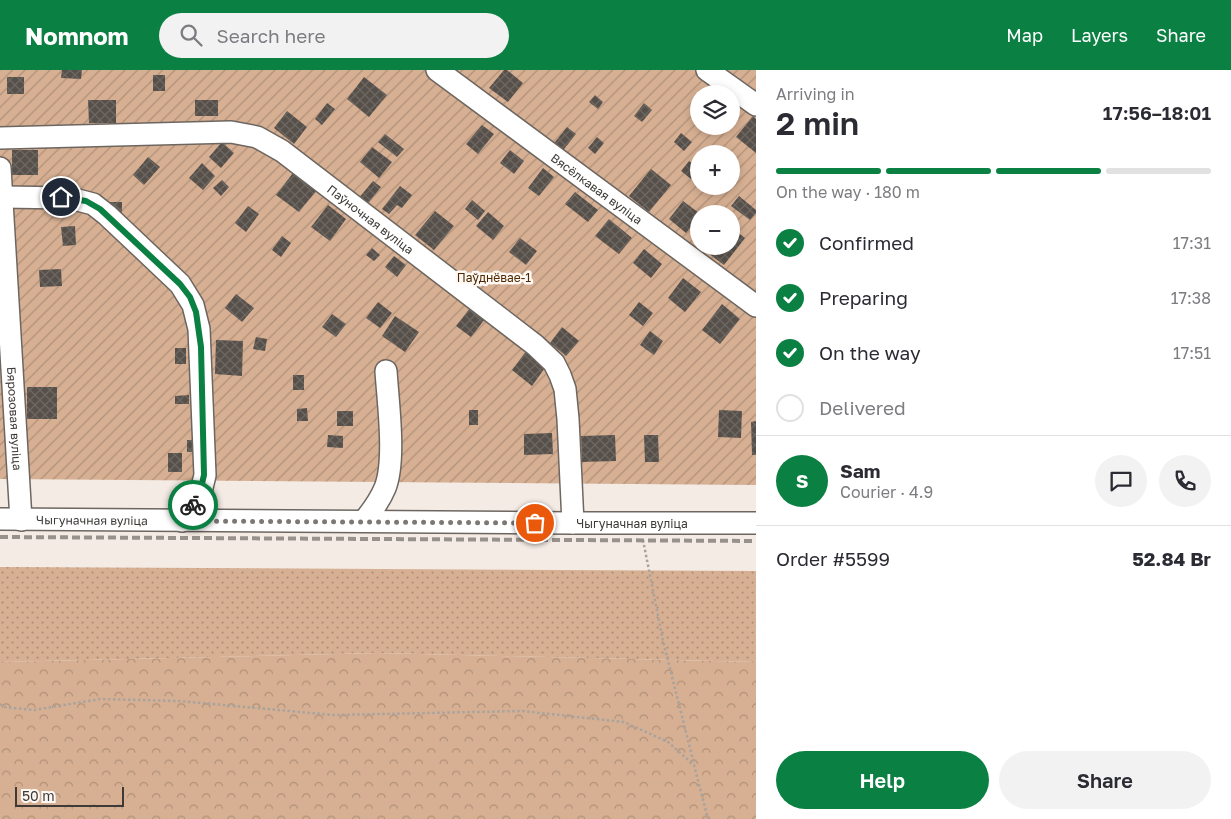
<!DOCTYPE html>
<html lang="en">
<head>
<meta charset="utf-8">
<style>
	body { margin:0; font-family:"Golos Text",sans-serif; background:#f2f2f3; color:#2b2b33; height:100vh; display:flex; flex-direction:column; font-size:19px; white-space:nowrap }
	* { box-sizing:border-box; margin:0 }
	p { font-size:16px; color:#7c7c81 }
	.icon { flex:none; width:28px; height:28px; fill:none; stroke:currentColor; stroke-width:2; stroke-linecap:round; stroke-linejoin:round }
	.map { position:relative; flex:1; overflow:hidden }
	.details { display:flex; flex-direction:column; background:#fff; width:475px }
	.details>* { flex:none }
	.buttons { position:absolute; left:690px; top:15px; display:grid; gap:10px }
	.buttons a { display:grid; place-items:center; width:50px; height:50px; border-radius:50%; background:#fff; box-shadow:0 2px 8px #0003; font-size:25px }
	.scale { position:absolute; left:15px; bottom:12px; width:109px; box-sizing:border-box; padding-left:5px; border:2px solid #3d3a37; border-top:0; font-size:14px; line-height:18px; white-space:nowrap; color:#3d3a37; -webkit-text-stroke:4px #fef9f5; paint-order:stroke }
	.pin { position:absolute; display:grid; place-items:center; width:42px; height:42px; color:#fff; margin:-21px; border:2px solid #fff; border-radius:50%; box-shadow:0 1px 5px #0007 }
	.courier { position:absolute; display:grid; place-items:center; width:50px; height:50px; margin:-25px; border:4px solid #0b8043; border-radius:50%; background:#fff; color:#222; box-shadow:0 1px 6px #0007 }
	.head em { font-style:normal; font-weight:600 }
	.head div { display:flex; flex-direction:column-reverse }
	.head { display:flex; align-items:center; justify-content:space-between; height:85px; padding:0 20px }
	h1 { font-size:32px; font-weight:600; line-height:38px }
	.bar { display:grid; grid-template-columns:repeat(4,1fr); gap:8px 5px; align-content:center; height:60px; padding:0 20px }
	.bar i { height:6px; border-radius:4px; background:#e1e1e2 }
	.bar .selected { background:#0b8043 }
	.bar p { grid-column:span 4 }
	.line { display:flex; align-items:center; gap:12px; padding:0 20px; border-top:1px solid #e1e1e2 }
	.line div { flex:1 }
	.round { display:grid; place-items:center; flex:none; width:52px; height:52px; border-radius:26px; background:#f2f2f3 }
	ol { padding:0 20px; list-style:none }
	li { display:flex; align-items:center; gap:15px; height:55px }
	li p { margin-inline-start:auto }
	li .icon { padding:5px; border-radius:50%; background:#0b8043; color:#fff; stroke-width:4 }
	li:last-child { color:#7c7c81 }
	li i { width:28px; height:28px; border:2px solid #e1e1e2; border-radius:50% }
	.button { display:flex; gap:10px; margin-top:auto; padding:10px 20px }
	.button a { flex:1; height:58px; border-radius:30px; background:#0b8043; color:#fff; font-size:20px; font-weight:600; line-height:58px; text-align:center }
	.button a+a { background:#f2f2f3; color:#2b2b33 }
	header { display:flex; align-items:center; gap:30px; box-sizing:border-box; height:70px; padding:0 25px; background:#0b8043; color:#fff }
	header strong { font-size:24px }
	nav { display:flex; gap:28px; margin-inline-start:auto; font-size:18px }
	.search { width:350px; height:45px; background:#f2f2f3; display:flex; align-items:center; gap:12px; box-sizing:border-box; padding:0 18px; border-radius:28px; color:#7c7c81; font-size:19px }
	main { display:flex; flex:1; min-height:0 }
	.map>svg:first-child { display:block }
	.grass { fill:url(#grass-dots) }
	.forest { fill:url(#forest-crowns) }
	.garden { fill:url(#garden-furrows); fill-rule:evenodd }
	.building { fill:url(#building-cross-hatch) }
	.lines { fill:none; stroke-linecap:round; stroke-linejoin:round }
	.minor-casing { stroke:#6d6660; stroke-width:24 }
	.path { stroke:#a9a39d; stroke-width:2.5; stroke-dasharray:2.5 2.5; stroke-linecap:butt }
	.minor { stroke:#fff; stroke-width:21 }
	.rail { stroke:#97918c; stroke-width:4; stroke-dasharray:8 4; stroke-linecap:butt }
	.done { stroke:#7d7874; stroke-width:5; stroke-dasharray:0 9 }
	.route { stroke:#0b8043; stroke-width:6 }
	.labels { text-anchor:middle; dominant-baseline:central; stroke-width:5; stroke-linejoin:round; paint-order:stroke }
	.street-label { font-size:12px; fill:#3d3a37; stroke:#fef9f5 }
	.park-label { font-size:12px; fill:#4f2801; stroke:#fef9f5 }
</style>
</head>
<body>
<header>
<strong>Nomnom</strong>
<div class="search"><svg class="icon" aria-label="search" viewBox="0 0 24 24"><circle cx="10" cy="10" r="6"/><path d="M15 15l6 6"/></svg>Search here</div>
<nav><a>Map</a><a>Layers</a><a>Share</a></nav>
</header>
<main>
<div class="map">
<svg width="756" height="749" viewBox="0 0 756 749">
	<defs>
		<pattern id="grass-dots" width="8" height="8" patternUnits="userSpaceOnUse" patternTransform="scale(1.25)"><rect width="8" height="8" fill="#d7b093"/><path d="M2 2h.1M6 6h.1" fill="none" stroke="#b09079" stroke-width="1.8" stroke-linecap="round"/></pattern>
		<pattern id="forest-crowns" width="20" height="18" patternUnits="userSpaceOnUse" patternTransform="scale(1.25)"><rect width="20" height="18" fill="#d7b093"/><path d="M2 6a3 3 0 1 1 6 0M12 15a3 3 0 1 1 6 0" fill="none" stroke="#b09079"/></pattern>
		<pattern id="garden-furrows" width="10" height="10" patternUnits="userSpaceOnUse" patternTransform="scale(1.25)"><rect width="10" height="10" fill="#d7b093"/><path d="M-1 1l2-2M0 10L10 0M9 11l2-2" fill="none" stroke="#b09079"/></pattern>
		<pattern id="building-cross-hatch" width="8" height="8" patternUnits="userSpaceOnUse" patternTransform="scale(1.25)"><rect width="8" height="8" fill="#57504a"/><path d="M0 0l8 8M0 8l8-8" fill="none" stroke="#6d6762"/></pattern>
	</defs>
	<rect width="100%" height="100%" fill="#f4ebe4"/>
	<path class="grass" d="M0 497 756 501V592L378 583 0 592Z"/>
	<path class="forest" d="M378 583 756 592V749H0V592Z"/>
	<path class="garden" d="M0 0H756V415L0 409ZM699 24H731V56H699ZM699 84H731V116H699ZM699 144H731V176H699Z"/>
	<path class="building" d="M62 0H82L81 9 61 8Z
		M504 0H507L523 13 508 32 489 18Z
		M153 5H165V21H153Z
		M7 7H24V24H7Z
		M364 7 387 25 369 47 347 29Z
		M595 25 603 32 598 39 589 32Z
		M88 30H116V53H89Z
		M195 30H218V46H195Z
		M327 33 335 39 322 55 315 49Z
		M644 33 652 40 642 52 634 46Z
		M287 41 307 57 294 74 274 58Z
		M753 46 756 49V83L736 67Z
		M482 55 494 64 478 84 466 74Z
		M567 57 576 64 561 83 552 76Z
		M681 63 692 72 684 81 674 72Z
		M385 64 404 79 397 87 378 72Z
		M597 67 604 73 595 84 588 78Z
		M222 72 234 83 221 98 209 87Z
		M372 77 392 92 379 108 360 92Z
		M12 80H38V105H12Z
		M510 80 524 91 514 104 500 93Z
		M148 87 160 97 144 115 133 105Z
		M689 91 699 98 691 109 681 101Z
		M202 93 215 106 203 120 189 108Z
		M543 98 554 107 539 126 528 118Z
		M651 99 671 115 649 142 629 126Z
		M293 103 316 121 299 142 276 125Z
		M222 110 229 117 221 126 213 118Z
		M373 111 381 117 366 136 358 129Z
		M400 116 412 125 402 138 397 135 389 144 382 139Z
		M575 122 598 140 588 152 565 134Z
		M739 126 756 140V143L750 150 731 136Z
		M472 130 485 141 478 150 465 139Z
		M683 131 699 143V147L686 163 669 149Z
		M108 132H122V143H108Z
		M328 135 346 149 330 171 311 157Z
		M248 136 259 144 246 162 235 153Z
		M435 141 454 156 434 180 415 165Z
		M488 142 504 156 493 170 476 156Z
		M609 149 632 168 619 184 595 166Z
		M75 156 76 175 63 176 61 157Z
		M731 157 745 168 724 195 704 180 707 176H731Z
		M282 166 291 173 281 187 272 180Z
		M520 168 537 181 526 195 509 182Z
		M372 178 380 185 374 191 366 185Z
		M644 179 662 194 651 208 633 193Z
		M394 186 406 195 397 207 385 197Z
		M61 199 62 216 40 217 39 200Z
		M683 208 701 222 685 242 668 228Z
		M236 224 254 238 242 252 225 238Z
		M378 232 392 243 380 258 366 248Z
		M639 232 653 243 643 256 629 245Z
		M722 234 740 249 720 274 702 260Z
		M470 238 485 249 471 267 456 256Z
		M332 244 346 254 336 267 322 257Z
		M395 246 419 262 405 282 382 266Z
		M562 257 579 271 566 286 550 273Z
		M650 261 663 271 654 285 640 275Z
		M256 267 267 269 265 281 253 279Z
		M216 270 243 271 242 306 215 304Z
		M175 278H186V294H175Z
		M527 280 547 295 532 316 512 300Z
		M293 305H304V320H293Z
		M27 317H57V349H27Z
		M189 325V334H175V326Z
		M307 338 308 351H297V339Z
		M469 340H478V355H469Z
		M719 340 742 341 741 368 718 367Z
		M337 341H353V356H337Z
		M756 351V385H752L751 352Z
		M552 363 553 384 524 385V364Z
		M328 365 343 366V378L327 377Z
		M615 365 616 391 582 392 581 366Z
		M644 365H658L659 392H645Z
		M187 370H196V382H187Z
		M168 383H182V402H168Z"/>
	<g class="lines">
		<defs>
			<g id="minor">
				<path id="s1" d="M437 0 756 236"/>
				<path d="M707 0 756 35"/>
				<path id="s2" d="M0 68 231 62 257 67 282 81 535 275 554 293 560 305 565 319 568 349 573 453"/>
				<path id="s3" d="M0 98 21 450"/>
				<path d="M2 127 70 128 93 134 107 145 180 214 193 235 199 259 205 405 201 422 182 451"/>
				<path id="s4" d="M0 449 573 453H756"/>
				<path d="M364 451C372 441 380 430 385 418 396 391 388 332 386 301"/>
			</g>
		</defs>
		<use href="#minor" class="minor-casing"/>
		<path class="path" d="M643 470 663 571 694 694
			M0 634 4 637 34 640 100 629 180 631 333 645 522 641 624 652 668 672 694 695 708 749"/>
		<use href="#minor" class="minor"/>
		<path class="rail" d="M0 467 756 471"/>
	</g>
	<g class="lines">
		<path class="done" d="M193 435 182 451 535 453"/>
		<path class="route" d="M61 127 86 131 100 139 180 214 190 227 196 242 201 277 204 405 200 422 193 435"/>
	</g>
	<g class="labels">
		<g class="street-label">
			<text stroke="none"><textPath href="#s1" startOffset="199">Вясёлкавая вуліца</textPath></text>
			<text stroke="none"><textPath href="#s2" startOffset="398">Паўночная вуліца</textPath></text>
			<text stroke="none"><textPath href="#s3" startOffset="251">Бярозовая вуліца</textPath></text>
			<text stroke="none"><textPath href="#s4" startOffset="92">Чыгуначная вуліца</textPath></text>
			<text stroke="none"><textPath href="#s4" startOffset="632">Чыгуначная вуліца</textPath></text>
		</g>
		<g class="park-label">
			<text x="494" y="207">Паўднёвае-1</text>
		</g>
	</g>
</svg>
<div class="buttons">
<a><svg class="icon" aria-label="layers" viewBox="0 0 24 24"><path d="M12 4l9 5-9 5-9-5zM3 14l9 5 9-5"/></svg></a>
<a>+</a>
<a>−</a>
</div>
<div class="scale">50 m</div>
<div class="pin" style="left:535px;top:453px;background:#ea580c"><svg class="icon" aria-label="bag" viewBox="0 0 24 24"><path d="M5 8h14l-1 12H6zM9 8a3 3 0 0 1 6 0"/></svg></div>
<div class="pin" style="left:61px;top:127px;background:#1f2937"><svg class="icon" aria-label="home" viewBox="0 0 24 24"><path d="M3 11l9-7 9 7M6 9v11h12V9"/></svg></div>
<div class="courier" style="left:193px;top:435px"><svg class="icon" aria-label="bike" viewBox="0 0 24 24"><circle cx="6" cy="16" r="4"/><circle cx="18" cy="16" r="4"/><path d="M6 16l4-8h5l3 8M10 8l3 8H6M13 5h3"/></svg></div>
</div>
<section class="details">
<div class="head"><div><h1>2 min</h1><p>Arriving in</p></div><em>17:56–18:01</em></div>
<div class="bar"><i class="selected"></i><i class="selected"></i><i class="selected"></i><i></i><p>On the way · 180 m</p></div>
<ol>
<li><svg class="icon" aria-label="check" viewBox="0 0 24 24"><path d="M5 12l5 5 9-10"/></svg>Confirmed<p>17:31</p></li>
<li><svg class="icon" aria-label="check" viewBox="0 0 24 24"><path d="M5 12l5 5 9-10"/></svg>Preparing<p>17:38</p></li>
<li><svg class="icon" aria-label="check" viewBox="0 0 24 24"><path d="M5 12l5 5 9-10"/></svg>On the way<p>17:51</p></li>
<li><i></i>Delivered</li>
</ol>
<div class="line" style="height:90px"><b class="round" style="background:#0b8043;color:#fff">S</b><div><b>Sam</b><p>Courier · 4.9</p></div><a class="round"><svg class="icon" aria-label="chat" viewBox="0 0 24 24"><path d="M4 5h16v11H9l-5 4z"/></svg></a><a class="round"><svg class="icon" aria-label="phone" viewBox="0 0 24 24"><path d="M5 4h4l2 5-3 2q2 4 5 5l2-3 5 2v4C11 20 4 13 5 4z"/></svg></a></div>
<div class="line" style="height:65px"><div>Order #5599</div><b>52.84 Br</b></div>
<div class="button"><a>Help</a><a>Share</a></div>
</section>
</main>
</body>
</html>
